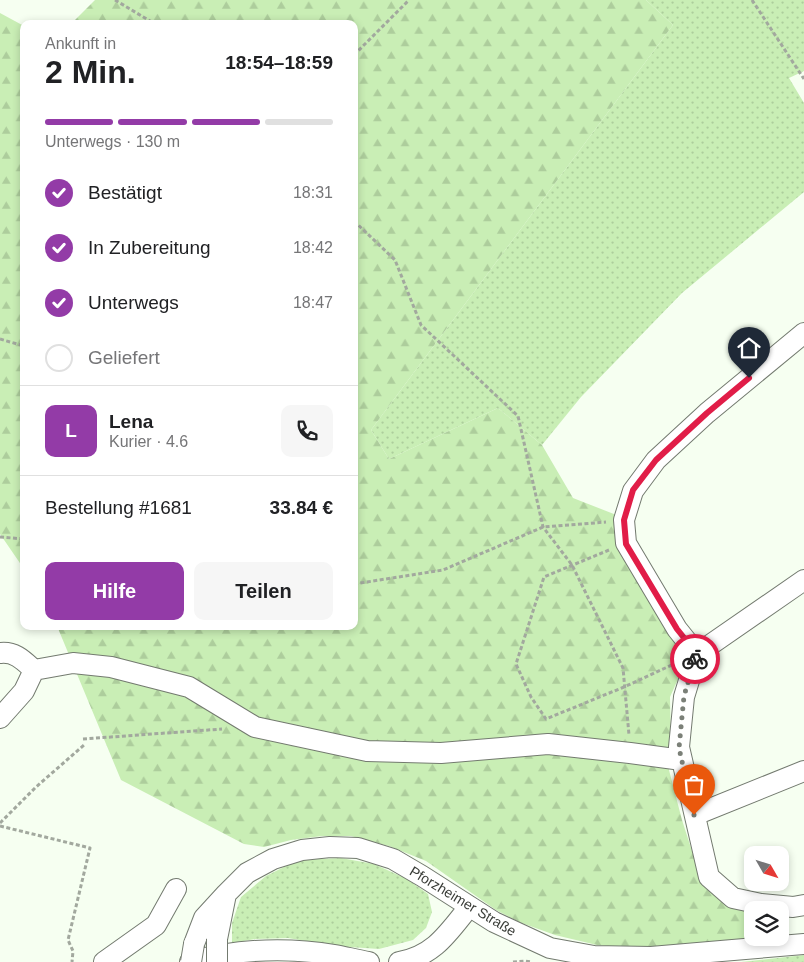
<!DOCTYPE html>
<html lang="de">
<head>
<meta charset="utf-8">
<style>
	body { margin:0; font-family:Arial,sans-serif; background:#f6f6f6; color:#202124; height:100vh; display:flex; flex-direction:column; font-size:19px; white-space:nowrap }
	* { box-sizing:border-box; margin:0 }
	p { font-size:16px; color:#757577 }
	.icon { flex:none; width:28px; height:28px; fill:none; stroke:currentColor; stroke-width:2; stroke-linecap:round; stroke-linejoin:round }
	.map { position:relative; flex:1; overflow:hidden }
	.panel { position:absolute; left:20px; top:20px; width:338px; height:610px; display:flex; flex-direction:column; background:#fff; border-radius:10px; box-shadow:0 2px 8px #0003 }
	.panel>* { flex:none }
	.needle { width:32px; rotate:129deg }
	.controls { position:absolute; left:744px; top:846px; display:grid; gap:10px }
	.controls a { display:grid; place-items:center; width:45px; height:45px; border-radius:10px; background:#fff; box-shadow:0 2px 8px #0003; font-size:25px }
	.pin { position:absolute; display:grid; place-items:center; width:42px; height:42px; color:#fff; margin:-51px -21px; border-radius:50% 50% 50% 0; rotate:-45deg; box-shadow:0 0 5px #0007 }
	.pin .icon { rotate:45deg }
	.courier { position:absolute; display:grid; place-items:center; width:50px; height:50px; margin:-25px; border:4px solid #e11d48; border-radius:50%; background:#fff; color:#222; box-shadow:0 1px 6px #0007 }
	.overview em { font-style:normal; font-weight:700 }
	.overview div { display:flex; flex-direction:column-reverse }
	.overview { display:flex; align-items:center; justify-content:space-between; height:85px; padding:0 25px }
	h1 { font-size:32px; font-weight:700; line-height:38px }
	.bar { display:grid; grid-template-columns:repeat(4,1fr); gap:8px 5px; align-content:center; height:60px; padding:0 25px }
	.bar i { height:6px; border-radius:4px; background:#e0e0e0 }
	.bar .current { background:#933ba7 }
	.bar p { grid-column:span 4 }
	.line { display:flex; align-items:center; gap:12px; padding:0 25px; border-top:1px solid #e0e0e0 }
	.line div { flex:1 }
	.round { display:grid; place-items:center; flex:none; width:52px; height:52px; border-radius:10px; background:#f6f6f6 }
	ol { padding:0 25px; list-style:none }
	li { display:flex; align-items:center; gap:15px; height:55px }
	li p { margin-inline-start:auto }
	li .icon { padding:5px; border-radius:50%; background:#933ba7; color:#fff; stroke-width:4 }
	li:last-child { color:#757577 }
	li i { width:28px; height:28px; border:2px solid #e0e0e0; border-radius:50% }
	.button { display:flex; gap:10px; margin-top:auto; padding:10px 25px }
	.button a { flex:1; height:58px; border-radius:10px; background:#933ba7; color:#fff; font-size:20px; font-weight:700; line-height:58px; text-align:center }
	.button a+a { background:#f6f6f6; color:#202124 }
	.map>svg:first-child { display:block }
	.green { fill:url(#green-dots) }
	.forest { fill:url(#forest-firs) }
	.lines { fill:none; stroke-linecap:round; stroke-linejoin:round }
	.minor-casing { stroke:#737a6f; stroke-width:22 }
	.path { stroke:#a2a89e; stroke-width:3; stroke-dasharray:4 2.5; stroke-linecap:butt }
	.minor { stroke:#fff; stroke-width:20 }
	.minor-bridge-casing { stroke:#737a6f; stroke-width:22; stroke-linecap:butt }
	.minor-bridge { stroke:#fff; stroke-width:20 }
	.done { stroke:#7b8078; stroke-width:5; stroke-dasharray:0 9 }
	.route { stroke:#e11d48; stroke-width:6 }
	.labels { text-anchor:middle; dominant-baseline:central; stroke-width:4; stroke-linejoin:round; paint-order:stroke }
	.street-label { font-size:14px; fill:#393c37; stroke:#fff }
</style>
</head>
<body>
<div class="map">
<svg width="804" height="962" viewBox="0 0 804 962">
	<defs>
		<pattern id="green-dots" width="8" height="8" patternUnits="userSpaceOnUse" patternTransform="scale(1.25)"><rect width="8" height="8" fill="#c9eeb5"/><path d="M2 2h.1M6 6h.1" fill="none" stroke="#adcd9c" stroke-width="1.8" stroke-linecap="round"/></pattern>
		<pattern id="forest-firs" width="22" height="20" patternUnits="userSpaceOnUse" patternTransform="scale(1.25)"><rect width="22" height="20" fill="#c9eeb5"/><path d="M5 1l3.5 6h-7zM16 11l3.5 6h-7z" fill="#adcd9c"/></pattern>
	</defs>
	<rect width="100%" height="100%" fill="#f6fff1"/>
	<path class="green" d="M646 0H804V71L789 78 804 103V192L682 293 581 397 542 445 498 408 389 459 371 430 673 25Z
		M341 858 374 864 407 879 428 894 432 912 426 928 413 940 379 949 335 946 288 938 255 939 232 943V923L241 897 266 876 298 860Z
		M804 955V962H736H741Z"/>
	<path class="forest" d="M95 0H646L673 25 371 430 389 459 498 408 542 445 573 498 619 516 621 550 630 570 678 644 683 668 670 697 671 745 669 770 682 820 702 882 730 904 752 914V929L751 942 641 949 597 945 555 935 519 922 496 910 426 861 389 846 351 836H322L291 840 264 847 244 844 121 780 57 626H354V24H71Z
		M0 13 24 26V569L0 534Z"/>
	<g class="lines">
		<defs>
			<path id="minor" d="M0 653C15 651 24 661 34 670L24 691 0 718
				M697 654 677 629 626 543 624 520 633 491 656 460 707 413 804 333
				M697 654 684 697 679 747 709 877 733 898 761 904 793 907 804 905
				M697 654 804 580
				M34 670 73 663 111 667 189 687 255 727 367 751 441 753 548 744 630 753 682 760
				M695 815 804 771
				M217 939 226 894
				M194 944 204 918 226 894 247 873 273 859 302 850 330 847 358 848 393 859 422 876 494 922 550 948 594 956 651 957 804 944
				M104 962 156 925 176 889
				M190 962C237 949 286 947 335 955 346 957 357 960 369 962
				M399 962C434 956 448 933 469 907"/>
		</defs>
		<use href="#minor" class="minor-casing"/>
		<path class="path" d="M115 0 155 24
			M752 0 804 79
			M354 55 409 0
			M354 221 395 260 421 325 518 416 543 527 572 565 623 668 629 735
			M0 339 24 346
			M0 537 24 539
			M609 550 544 577 516 664 531 697 546 719 624 687 674 664
			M354 584 443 570 543 527 606 522
			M83 739 222 729
			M0 823 36 787 84 745
			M0 826 90 848 68 940 73 951 72 962
			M513 962 525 961 531 962"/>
		<use href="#minor" class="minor"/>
		<defs>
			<path id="minor-bridge" d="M217 939V962
				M191 962 194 944"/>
		</defs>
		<use href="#minor-bridge" class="minor-bridge-casing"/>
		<use href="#minor-bridge" class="minor-bridge"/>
	</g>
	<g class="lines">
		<path class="done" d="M694 815 679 748 684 696 695 659"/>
		<path class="route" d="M695 659 697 654 677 629 626 544 624 520 633 490 656 460 707 413 749 378"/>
	</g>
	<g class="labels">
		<g class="street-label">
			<text transform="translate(463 901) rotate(31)">Pforzheimer Straße</text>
		</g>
	</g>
</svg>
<div class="controls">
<a><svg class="needle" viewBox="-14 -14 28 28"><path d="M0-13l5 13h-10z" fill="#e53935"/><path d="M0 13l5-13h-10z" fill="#757577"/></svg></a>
<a><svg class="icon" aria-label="layers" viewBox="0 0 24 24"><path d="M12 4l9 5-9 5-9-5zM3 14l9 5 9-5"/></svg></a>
</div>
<div class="pin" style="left:694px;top:815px;background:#ea580c"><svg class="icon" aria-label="bag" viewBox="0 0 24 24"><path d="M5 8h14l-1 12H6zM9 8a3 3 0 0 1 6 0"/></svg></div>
<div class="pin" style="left:749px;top:378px;background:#1f2937"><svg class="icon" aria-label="home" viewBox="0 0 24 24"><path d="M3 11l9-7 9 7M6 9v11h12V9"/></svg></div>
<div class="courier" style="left:695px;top:659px"><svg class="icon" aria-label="bike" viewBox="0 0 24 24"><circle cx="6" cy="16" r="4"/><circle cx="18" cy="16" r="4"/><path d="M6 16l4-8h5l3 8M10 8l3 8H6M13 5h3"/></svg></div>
<section class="panel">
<div class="overview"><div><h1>2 Min.</h1><p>Ankunft in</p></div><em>18:54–18:59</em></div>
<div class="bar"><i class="current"></i><i class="current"></i><i class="current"></i><i></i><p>Unterwegs · 130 m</p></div>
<ol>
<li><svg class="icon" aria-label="check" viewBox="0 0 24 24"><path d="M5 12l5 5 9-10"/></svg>Bestätigt<p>18:31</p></li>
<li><svg class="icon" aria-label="check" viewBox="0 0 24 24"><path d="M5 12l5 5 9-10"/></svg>In Zubereitung<p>18:42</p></li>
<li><svg class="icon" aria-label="check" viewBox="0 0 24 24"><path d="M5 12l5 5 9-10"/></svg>Unterwegs<p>18:47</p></li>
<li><i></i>Geliefert</li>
</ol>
<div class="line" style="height:90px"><b class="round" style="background:#933ba7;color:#fff">L</b><div><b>Lena</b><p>Kurier · 4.6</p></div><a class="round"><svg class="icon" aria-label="phone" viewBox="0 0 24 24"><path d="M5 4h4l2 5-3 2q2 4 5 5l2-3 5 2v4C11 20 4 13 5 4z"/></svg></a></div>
<div class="line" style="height:65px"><div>Bestellung #1681</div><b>33.84 €</b></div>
<div class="button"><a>Hilfe</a><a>Teilen</a></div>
</section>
</div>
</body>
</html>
